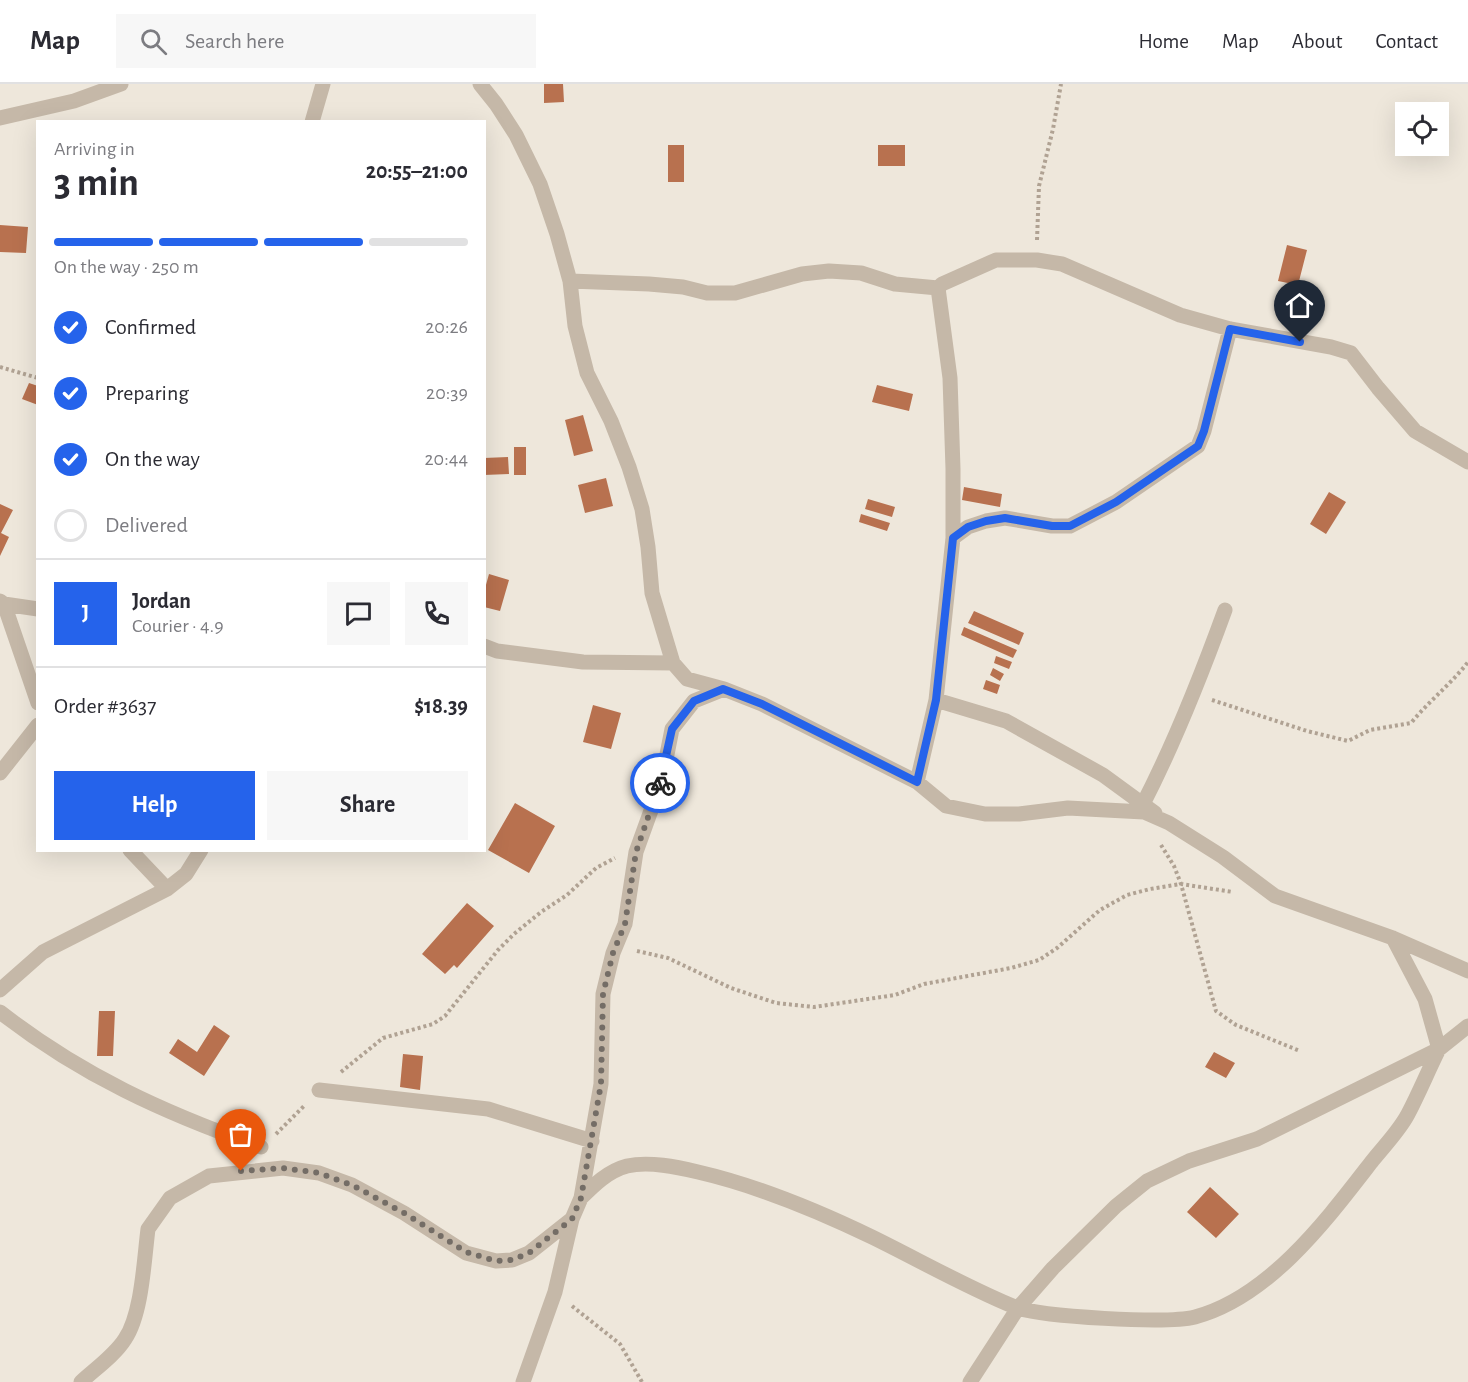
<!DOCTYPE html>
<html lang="en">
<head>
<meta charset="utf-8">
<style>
	body { margin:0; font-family:"Alegreya Sans",sans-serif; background:#f7f7f7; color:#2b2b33; height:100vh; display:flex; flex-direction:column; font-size:22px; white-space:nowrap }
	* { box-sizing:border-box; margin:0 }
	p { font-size:20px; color:#7c7c81 }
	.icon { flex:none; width:33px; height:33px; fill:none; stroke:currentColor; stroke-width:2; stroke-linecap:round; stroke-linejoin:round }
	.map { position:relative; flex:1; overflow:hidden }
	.sheet { position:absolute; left:36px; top:36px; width:450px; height:732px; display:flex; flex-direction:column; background:#fff; border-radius:0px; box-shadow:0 6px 24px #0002 }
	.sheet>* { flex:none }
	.fabs { position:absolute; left:1395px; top:18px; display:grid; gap:12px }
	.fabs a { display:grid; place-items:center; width:54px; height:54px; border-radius:0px; background:#fff; box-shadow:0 6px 24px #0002; font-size:30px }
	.pin { position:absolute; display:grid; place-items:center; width:51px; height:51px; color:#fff; margin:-62px -26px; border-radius:50% 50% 50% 0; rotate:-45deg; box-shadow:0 0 6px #0007 }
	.pin .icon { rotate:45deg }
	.courier { position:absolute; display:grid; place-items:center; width:60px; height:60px; margin:-30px; border:4px solid #2563eb; border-radius:50%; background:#fff; color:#222; box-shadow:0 2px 8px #0007 }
	.overview em { font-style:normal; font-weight:700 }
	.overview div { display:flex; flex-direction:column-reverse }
	.overview { display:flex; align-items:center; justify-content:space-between; height:102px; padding:0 18px }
	h1 { font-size:39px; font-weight:700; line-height:45px }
	.bar { display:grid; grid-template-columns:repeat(4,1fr); gap:9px 6px; align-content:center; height:72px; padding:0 18px }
	.bar i { height:8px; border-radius:4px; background:#e1e1e2 }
	.bar .on { background:#2563eb }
	.bar p { grid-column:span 4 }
	.line { display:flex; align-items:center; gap:15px; padding:0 18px; border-top:2px solid #e1e1e2 }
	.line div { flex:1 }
	.round { display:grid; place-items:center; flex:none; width:63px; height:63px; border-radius:0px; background:#f7f7f7 }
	ol { padding:0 18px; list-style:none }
	li { display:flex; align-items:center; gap:18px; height:66px }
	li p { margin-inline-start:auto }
	li .icon { padding:6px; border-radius:50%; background:#2563eb; color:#fff; stroke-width:4 }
	li:last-child { color:#7c7c81 }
	li i { width:33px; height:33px; border:3px solid #e1e1e2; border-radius:50% }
	.button { display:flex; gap:12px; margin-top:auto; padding:12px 18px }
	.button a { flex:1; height:69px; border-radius:0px; background:#2563eb; color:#fff; font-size:24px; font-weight:700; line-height:69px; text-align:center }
	.button a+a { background:#f7f7f7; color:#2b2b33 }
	header { display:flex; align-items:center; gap:36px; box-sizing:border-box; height:84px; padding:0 30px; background:#fff; border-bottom:2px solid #e1e1e2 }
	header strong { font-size:28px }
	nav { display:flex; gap:33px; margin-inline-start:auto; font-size:21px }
	.search { width:420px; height:54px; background:#f7f7f7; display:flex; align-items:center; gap:15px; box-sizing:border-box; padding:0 21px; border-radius:0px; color:#7c7c81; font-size:22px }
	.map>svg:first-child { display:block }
	.building { fill:#b8714f }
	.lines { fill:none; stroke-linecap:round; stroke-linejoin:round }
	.path { stroke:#b0a293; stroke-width:4; stroke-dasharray:3 3; stroke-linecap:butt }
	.street { stroke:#c5b8a8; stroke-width:15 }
	.done { stroke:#746d66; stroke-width:6; stroke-dasharray:0 10.8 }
	.route { stroke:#2563eb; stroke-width:8 }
</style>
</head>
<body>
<header>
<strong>Map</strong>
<div class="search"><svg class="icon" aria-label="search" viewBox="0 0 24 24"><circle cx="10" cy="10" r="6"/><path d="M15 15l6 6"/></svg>Search here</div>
<nav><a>Home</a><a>Map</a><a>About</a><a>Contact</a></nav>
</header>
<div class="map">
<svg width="1468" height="1298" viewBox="0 0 1468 1298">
	<rect width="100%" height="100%" fill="#eee7db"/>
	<path class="building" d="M544 0H563L564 18 544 19Z
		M668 61H684V98H668Z
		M878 61H905V82H878Z
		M0 141 28 143 26 169 0 168Z
		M1287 161 1307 166 1298 201 1278 197Z
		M29 299 38 302V321L22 315Z
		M877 301 913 310 909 327 872 318Z
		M583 331 593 367 574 372 565 336Z
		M514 363H526V391H514Z
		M508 373 509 390 484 391V374Z
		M606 394 613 422 585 429 578 401Z
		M964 403 1002 410 1000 423 962 416Z
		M1329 408 1346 418 1326 450 1310 440Z
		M868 415 895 423 892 433 865 425Z
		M0 420 13 426 1 449 9 453 0 472Z
		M861 430 890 439 887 447 859 438Z
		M489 490 509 496 500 527 484 523V508Z
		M974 527 1024 549 1019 561 968 539Z
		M964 543 1017 566 1013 574 961 551Z
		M996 572 1012 578 1009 585 994 579Z
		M993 584 1004 590 1000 597 990 591Z
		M986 596 1000 601 997 610 983 605Z
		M593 621 621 629 611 665 583 658Z
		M515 719 555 742 529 789 488 766Z
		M467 819 494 842 457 884 454 881 445 890 422 870Z
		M99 927H115L113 972H97Z
		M214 941 230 952 204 992 169 969 178 955 197 968Z
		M1214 968 1235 979 1226 994 1205 983Z
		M403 970 423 972 420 1006 400 1003Z
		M1210 1103 1239 1130 1216 1154 1187 1128Z"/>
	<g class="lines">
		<path class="path" d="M1037 156 1039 102 1053 45 1061 0
			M0 283 38 294
			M1212 616 1307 647 1348 657 1370 646 1411 639C1429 617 1451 600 1468 578
			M1161 761 1174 782 1181 800 1216 927 1236 941 1300 967
			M637 867 668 874 731 904 776 919 814 923 895 911 924 900 1011 884 1039 876 1057 864 1100 826 1127 811 1150 805 1181 800 1233 808
			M341 988 383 954 433 940 445 932 498 866 514 850 541 828 567 811 596 784 615 774
			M276 1050 305 1021
			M572 1222 620 1260 642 1298"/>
		<path class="street" d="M480 0 496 20 516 51 540 100 557 150 570 197 575 242 587 289 611 337 629 383 642 425 648 463 652 509 673 579 687 595 724 605 762 620 917 698 946 722 985 730H1019L1068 724 1144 728 1169 739 1223 773 1275 812 1393 854 1468 887
			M0 34 74 17 121 0
			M312 38 323 0
			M570 197 649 200 683 203 707 209H735L802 190 829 187 861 189 895 200 938 204 942 200 996 176H1037L1062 180 1180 231 1230 245 1331 263 1351 269 1378 304 1415 347 1468 378
			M953 454 968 443 986 437 1005 434 1052 442H1070L1116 418 1198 362 1204 347 1230 245
			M0 517 4 520 38 619
			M4 520 38 525
			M484 562 497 567 583 578 673 579
			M936 616 1006 637 1103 691 1155 729
			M0 689 38 641
			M917 698 936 616 953 454V385L950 294 938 204
			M1143 720C1175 658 1201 592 1225 526
			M130 766 167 805
			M0 906 43 868 167 805 186 790 201 766
			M0 928C81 991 164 1029 261 1063
			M319 1006 488 1025 592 1057
			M581 1114C594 1101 608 1087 627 1082 649 1077 677 1083 698 1088 759 1102 816 1126 872 1153 919 1176 966 1203 1015 1223 1041 1233 1167 1240 1195 1233 1270 1213 1328 1134 1373 1076 1385 1061 1399 1047 1408 1030 1419 1009 1428 987 1439 965L1425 915 1393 854
			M81 1298C95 1285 115 1271 125 1255 142 1230 144 1176 148 1145L170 1114 209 1092 283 1084 319 1089 352 1101 404 1129 466 1169 496 1177 512 1176 529 1169 572 1135 581 1114 601 1000 603 910 613 869 625 840 636 768 662 696 672 645 694 617 724 605
			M523 1298 555 1208 572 1135
			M970 1298 1018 1224 1053 1184 1116 1122 1147 1097 1189 1077 1257 1055 1439 965 1468 942"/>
	</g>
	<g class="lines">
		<path class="done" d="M241 1087 283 1084 319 1089 335 1095 352 1101 404 1129 466 1168 496 1177 512 1176 529 1169 572 1135 581 1114 601 1000 603 910 613 869 625 840 636 768 660 699"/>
		<path class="route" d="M660 699 672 645 694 617 723 605 762 620 917 698 936 616 953 454 968 443 986 437 1005 434 1052 442H1070L1116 418 1198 362 1204 347 1230 245 1300 258"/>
	</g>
</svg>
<div class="fabs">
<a><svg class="icon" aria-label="locate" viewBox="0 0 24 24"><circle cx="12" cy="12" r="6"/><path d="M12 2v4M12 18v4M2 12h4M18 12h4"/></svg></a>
</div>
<div class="pin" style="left:241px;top:1087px;background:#ea580c"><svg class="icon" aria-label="bag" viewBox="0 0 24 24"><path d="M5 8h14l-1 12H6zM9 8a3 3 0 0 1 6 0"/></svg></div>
<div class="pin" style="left:1300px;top:258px;background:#1f2937"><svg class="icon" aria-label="home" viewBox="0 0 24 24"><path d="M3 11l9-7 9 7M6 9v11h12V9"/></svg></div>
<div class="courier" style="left:660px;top:699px"><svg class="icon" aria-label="bike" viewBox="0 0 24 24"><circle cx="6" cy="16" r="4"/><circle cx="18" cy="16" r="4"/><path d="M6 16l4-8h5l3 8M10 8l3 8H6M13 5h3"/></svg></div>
<section class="sheet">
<div class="overview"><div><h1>3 min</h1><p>Arriving in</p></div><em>20:55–21:00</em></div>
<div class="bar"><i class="on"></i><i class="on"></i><i class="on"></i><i></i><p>On the way · 250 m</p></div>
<ol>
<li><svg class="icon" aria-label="check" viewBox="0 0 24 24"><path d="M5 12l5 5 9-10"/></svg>Confirmed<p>20:26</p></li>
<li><svg class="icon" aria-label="check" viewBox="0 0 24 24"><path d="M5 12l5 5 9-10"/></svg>Preparing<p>20:39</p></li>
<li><svg class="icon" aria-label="check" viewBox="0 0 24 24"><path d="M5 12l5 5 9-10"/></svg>On the way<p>20:44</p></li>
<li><i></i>Delivered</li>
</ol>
<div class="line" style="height:108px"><b class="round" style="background:#2563eb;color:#fff">J</b><div><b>Jordan</b><p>Courier · 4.9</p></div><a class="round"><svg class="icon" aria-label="chat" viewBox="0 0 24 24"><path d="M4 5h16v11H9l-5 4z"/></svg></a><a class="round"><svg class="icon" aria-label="phone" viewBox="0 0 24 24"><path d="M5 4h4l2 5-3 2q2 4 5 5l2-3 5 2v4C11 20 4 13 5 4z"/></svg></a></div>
<div class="line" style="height:78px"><div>Order #3637</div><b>$18.39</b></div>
<div class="button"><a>Help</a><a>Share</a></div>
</section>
</div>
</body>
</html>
